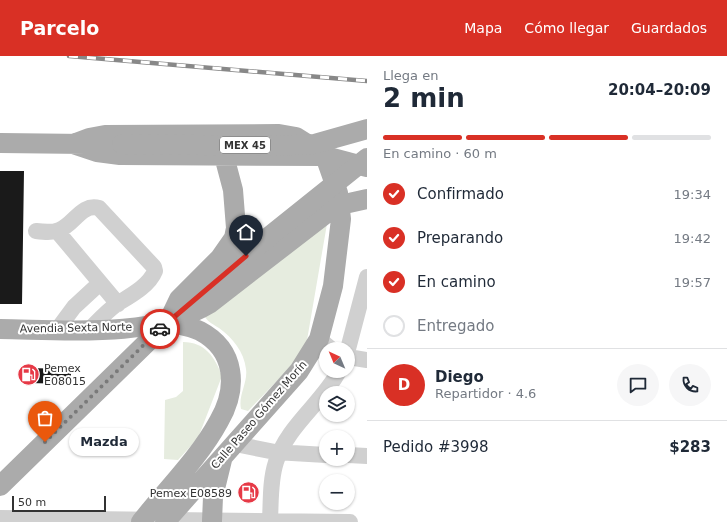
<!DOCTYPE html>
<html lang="es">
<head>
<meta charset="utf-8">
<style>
	body { margin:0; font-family:"DejaVu Sans",sans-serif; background:#f6f6f7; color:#1f2937; height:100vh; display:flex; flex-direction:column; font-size:15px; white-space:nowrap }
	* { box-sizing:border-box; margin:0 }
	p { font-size:13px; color:#747a83 }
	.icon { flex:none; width:22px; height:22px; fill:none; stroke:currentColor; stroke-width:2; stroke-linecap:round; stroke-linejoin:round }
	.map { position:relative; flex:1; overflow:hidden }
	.drawer { display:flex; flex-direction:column; background:#fff; width:360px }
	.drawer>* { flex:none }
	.needle { width:26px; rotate:316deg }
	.buttons { position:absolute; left:319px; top:286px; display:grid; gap:8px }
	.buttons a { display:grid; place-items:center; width:36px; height:36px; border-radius:50%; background:#fff; box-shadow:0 1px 3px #0004; font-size:20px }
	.scale { position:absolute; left:12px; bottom:10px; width:94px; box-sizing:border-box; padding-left:4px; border:2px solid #333; border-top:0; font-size:11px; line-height:14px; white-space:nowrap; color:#333; -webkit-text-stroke:3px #fff; paint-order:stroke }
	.pin { position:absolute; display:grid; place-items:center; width:34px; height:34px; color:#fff; margin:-41px -17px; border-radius:50% 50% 50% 0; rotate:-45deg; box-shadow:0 0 4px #0007 }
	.pin .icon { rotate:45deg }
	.courier { position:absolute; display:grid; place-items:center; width:40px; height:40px; margin:-20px; border:3px solid #d93025; border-radius:50%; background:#fff; color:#222; box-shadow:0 1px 5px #0007 }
	.bubble { position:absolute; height:28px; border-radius:14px; background:#fff; box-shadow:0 1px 3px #0004; font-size:13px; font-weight:700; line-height:28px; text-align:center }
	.head em { font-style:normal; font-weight:700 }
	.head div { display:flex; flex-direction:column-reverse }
	.head { display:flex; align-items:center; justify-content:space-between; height:68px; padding:0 16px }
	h1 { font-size:26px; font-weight:700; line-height:30px }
	.bar { display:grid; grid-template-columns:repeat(4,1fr); gap:6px 4px; align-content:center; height:48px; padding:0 16px }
	.bar i { height:5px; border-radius:3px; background:#e0e1e3 }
	.bar .current { background:#d93025 }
	.bar p { grid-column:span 4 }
	.line { display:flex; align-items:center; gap:10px; padding:0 16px; border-top:1px solid #e0e1e3 }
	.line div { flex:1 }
	.round { display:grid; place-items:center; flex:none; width:42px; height:42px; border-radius:21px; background:#f6f6f7 }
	ol { padding:0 16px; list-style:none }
	li { display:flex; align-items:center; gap:12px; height:44px }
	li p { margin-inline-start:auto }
	li .icon { padding:4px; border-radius:50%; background:#d93025; color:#fff; stroke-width:4 }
	li:last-child { color:#747a83 }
	li i { width:22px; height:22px; border:2px solid #e0e1e3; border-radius:50% }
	header { display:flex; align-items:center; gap:24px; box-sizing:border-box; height:56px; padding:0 20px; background:#d93025; color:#fff }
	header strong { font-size:19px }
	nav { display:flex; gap:22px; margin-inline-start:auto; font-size:14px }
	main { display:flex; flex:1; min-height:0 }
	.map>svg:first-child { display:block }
	.green { fill:#e6ecdf }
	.building { fill:#1a1a1a }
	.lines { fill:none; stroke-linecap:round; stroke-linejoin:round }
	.minor { stroke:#d0d0d0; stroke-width:16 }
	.major { stroke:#ababab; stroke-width:20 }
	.rail-casing { stroke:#888; stroke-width:4.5 }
	.rail { stroke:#fff; stroke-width:3; stroke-dasharray:9; stroke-linecap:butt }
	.major-bridge { stroke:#ababab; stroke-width:20 }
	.done { stroke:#7a7a7a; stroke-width:4; stroke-dasharray:0 7.2 }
	.route { stroke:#d93025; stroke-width:5 }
	.labels { text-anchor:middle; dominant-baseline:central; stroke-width:4; stroke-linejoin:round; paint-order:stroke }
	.shield { fill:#fff; stroke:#707070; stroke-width:1 }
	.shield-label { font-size:10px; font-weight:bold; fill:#333 }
	.street-label { font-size:11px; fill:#333; stroke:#fff }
	.poi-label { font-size:11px; fill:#333; stroke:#fff; text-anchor:start }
</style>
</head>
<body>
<header>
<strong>Parcelo</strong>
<nav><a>Mapa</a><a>Cómo llegar</a><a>Guardados</a></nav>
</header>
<main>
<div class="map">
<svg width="367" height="466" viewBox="0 0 367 466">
	<rect width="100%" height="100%" fill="#fff"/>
	<path class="green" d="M328 162 306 290 298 303 248 355 241 353C238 339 248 327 246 313 244 296 233 282 219 272 213 268 209 267 205 261Z
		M183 286C205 286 215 301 222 320L198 382 178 404 164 403 165 344 176 341 183 335Z"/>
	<path class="building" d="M0 115H24L22 248H0Z
		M28 312 71 313V328L28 327Z"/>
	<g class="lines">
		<path class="minor" d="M36 175C44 176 52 177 59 174 74 169 81 147 99 152L154 211 155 215C149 230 130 240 117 248 107 255 98 265 89 274
			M57 175 118 248
			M57 274 74 251 100 227
			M319 283 331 293
			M348 293 367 221
			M348 301 367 304
			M235 388 275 396 326 399
			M348 399 367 400
			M0 462 350 466
			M270 464C271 445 270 424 276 406 287 370 322 347 339 315"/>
		<path class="major" d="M0 87 86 88
			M73 88 97 96 120 99 325 100 367 111
			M73 88 89 82 105 79 279 78 296 81 312 91
			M202 236 246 199
			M168 266 179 243 220 202 234 182 236 172 233 134 224 100
			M0 273C66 274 151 283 209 248L328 156 340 149 367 143
			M0 430 170 264
			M212 465 213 441 222 404
			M141 466C167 433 199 402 219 365 238 332 236 294 200 275 190 270 179 269 168 266
			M165 466 299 315 319 283 333 230 341 163 338 137 325 100"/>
		<defs>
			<path id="rail" d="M69 0 367 25"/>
		</defs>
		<use href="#rail" class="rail-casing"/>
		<use href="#rail" class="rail"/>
		<path class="major-bridge" d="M122 88 274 90 314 88 367 73
			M246 199 367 102"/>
	</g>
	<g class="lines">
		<path class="done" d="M45 386 160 273"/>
		<path class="route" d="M160 273 246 200"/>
	</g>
	<defs>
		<symbol id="fuel-disc" viewBox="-11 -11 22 22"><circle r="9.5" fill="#e63946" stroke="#fff"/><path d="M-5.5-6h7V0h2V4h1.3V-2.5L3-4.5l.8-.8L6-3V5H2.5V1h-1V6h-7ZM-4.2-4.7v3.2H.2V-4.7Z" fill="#fff"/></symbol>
	</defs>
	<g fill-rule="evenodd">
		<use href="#fuel-disc" x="16" y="306" width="25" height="25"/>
		<use href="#fuel-disc" x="236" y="424" width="25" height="25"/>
	</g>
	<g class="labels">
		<rect class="shield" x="220" y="81" width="50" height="16" rx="3"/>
		<g class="shield-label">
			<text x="245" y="89">MEX 45</text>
		</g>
		<g class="street-label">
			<text transform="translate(76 272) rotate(-1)">Avendia Sexta Norte</text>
			<text transform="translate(259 359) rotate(-49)">Calle Paseo Gómez Morín</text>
		</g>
		<g class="poi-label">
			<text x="44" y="312">Pemex<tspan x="44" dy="13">E08015</tspan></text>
			<text x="232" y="437" text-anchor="end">Pemex E08589</text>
		</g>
	</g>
</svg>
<div class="buttons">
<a><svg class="needle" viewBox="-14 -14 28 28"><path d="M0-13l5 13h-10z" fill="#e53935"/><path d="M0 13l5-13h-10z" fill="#747a83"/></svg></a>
<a><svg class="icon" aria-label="layers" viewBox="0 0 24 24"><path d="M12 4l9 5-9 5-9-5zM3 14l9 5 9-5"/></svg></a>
<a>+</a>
<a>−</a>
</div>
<div class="scale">50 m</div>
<div class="pin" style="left:45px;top:386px;background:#ea580c"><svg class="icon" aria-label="bag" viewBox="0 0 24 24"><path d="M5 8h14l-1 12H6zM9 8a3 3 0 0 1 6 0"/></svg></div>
<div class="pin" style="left:246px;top:200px;background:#1f2937"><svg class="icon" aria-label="home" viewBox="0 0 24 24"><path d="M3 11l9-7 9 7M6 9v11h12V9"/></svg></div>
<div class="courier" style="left:160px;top:273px"><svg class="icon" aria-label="car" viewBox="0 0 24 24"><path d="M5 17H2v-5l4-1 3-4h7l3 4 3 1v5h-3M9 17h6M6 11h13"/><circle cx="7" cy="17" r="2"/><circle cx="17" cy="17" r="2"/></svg></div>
<div class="bubble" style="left:69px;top:372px;width:70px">Mazda</div>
</div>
<section class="drawer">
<div class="head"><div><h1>2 min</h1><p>Llega en</p></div><em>20:04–20:09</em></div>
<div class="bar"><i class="current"></i><i class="current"></i><i class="current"></i><i></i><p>En camino · 60 m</p></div>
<ol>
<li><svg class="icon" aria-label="check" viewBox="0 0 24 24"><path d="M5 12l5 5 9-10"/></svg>Confirmado<p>19:34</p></li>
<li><svg class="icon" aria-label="check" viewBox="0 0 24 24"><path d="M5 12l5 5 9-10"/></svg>Preparando<p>19:42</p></li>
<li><svg class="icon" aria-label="check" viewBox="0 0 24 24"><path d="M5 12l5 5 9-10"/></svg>En camino<p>19:57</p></li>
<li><i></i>Entregado</li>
</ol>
<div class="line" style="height:72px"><b class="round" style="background:#d93025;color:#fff">D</b><div><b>Diego</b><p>Repartidor · 4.6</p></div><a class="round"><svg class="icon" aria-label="chat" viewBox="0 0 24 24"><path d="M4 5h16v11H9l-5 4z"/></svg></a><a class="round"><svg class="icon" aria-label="phone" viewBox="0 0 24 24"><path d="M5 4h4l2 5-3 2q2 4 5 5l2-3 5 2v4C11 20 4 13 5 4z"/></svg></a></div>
<div class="line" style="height:52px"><div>Pedido #3998</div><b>$283</b></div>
</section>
</main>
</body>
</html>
